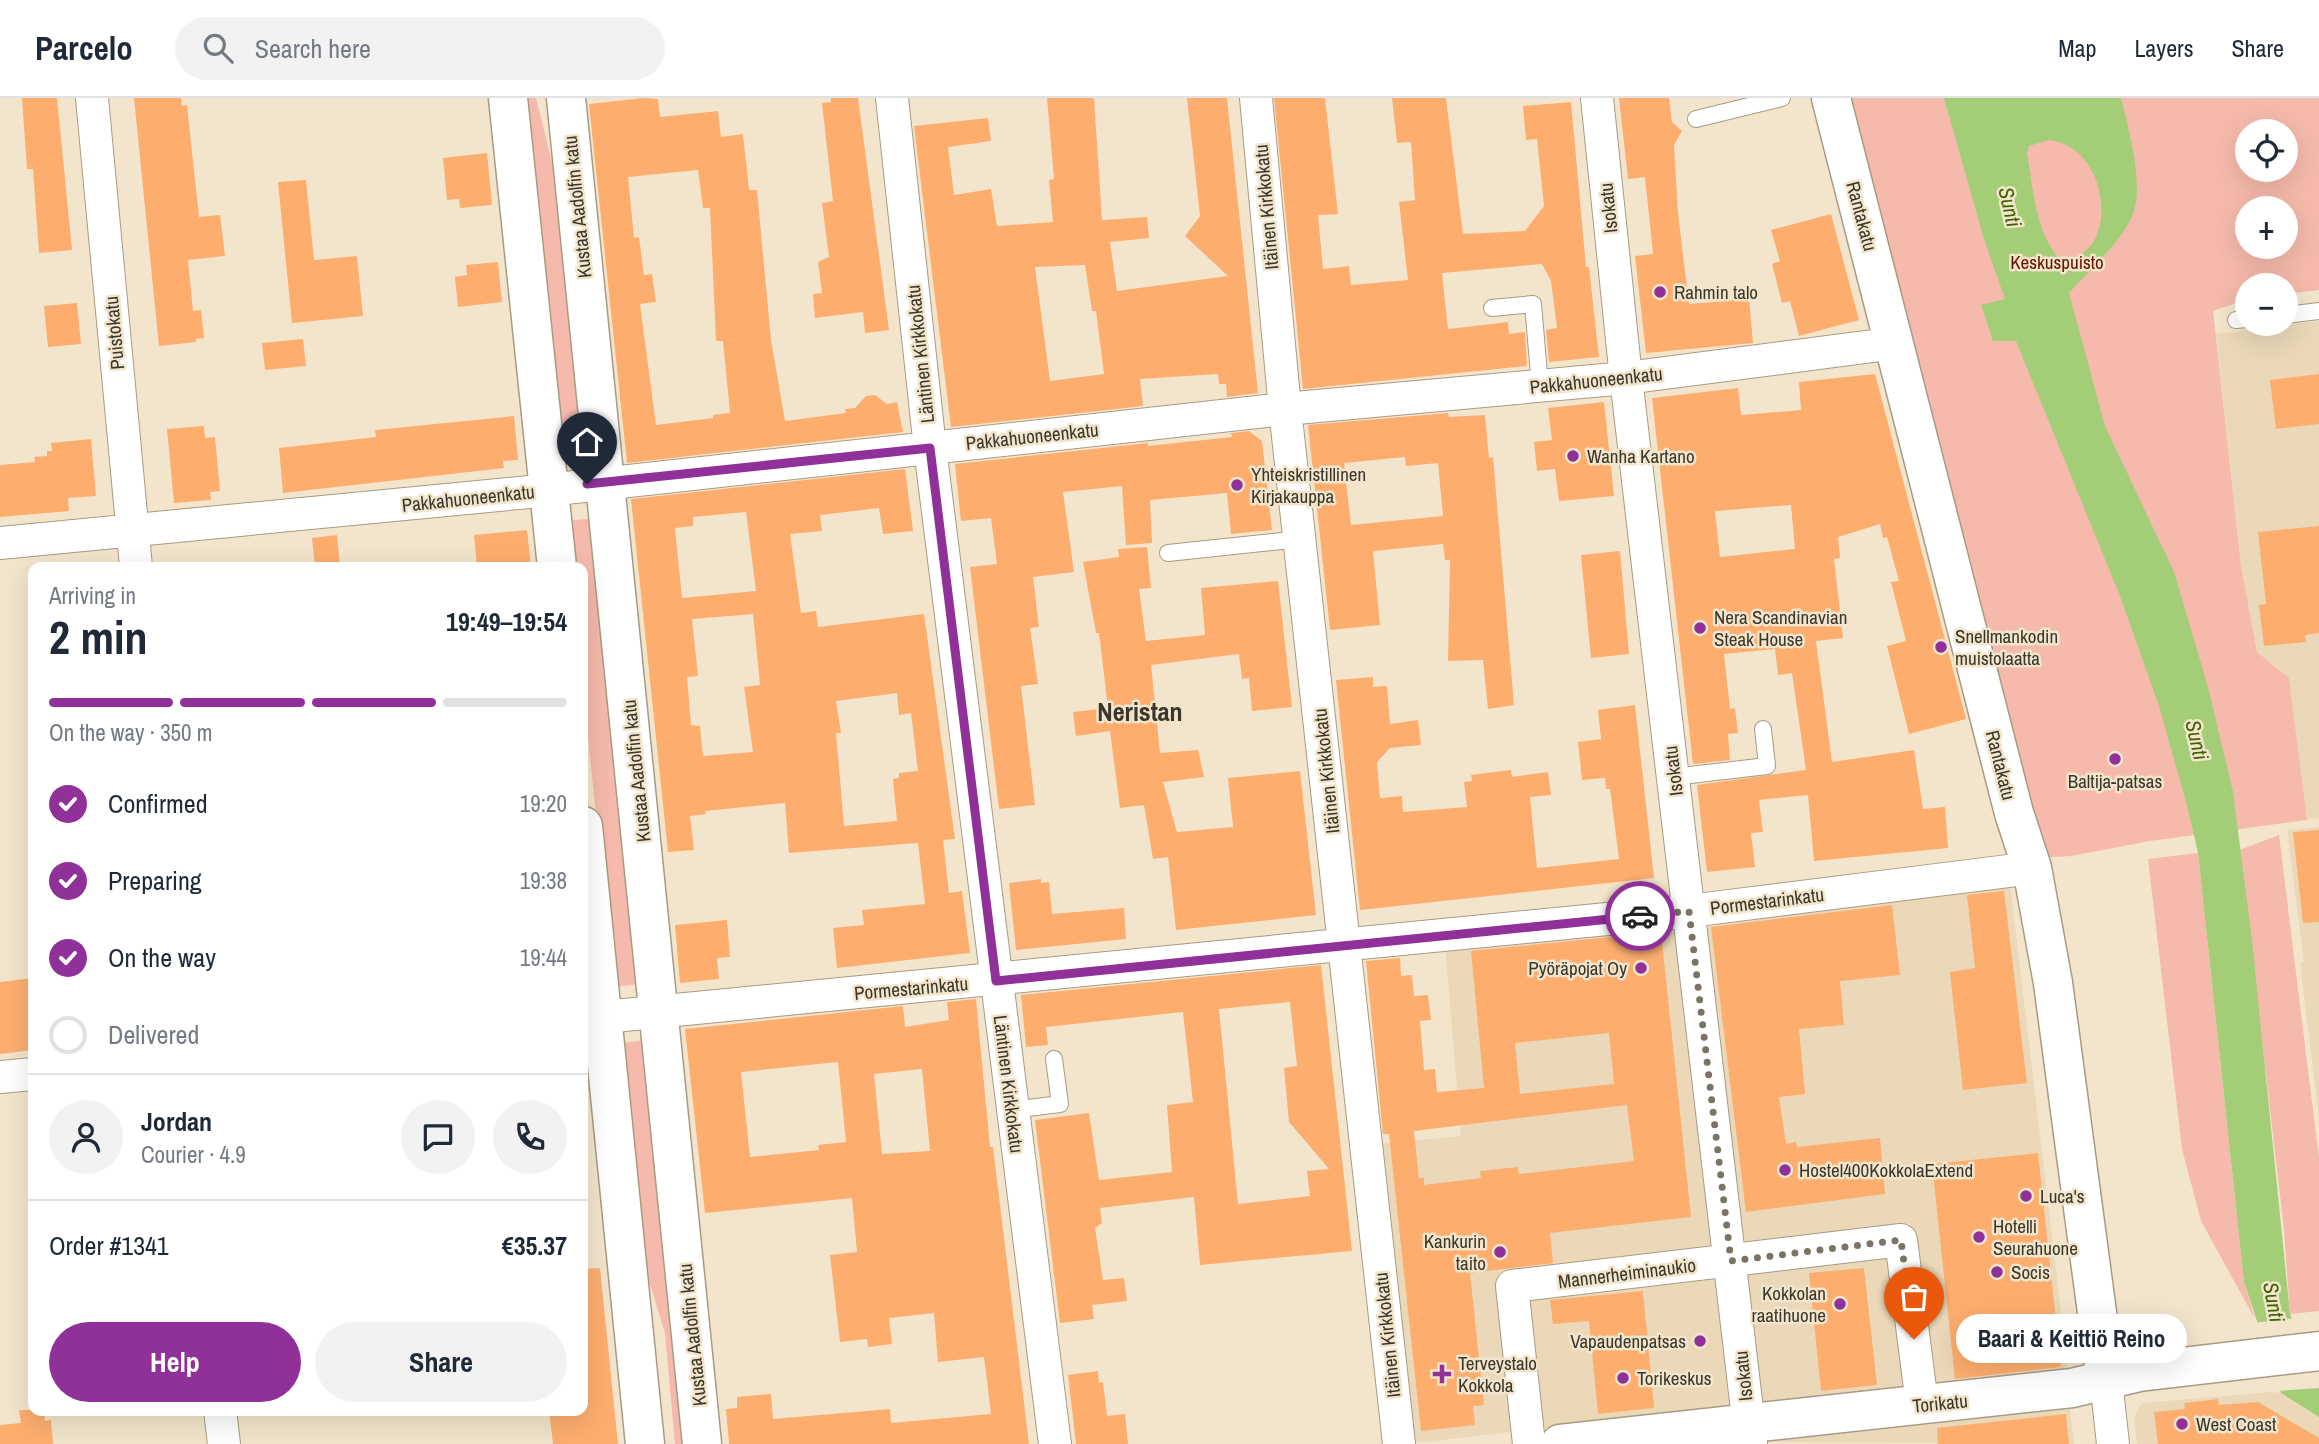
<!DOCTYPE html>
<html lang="en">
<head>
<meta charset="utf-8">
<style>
	body { margin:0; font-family:"Archivo Narrow",sans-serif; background:#f2f2f3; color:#1f2937; height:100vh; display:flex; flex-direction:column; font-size:26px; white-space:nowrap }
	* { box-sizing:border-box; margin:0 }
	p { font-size:23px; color:#747a83 }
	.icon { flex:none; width:38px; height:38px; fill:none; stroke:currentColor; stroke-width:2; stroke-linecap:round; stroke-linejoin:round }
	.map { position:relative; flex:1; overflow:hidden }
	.panel { position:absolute; left:28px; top:464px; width:560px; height:854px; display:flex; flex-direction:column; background:#fff; border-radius:14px; box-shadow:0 7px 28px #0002 }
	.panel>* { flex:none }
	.buttons { position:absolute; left:2235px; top:21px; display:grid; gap:14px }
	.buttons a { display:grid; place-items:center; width:63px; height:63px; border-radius:50%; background:#fff; box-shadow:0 7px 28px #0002; font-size:35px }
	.pin { position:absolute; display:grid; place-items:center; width:60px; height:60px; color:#fff; margin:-72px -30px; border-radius:50% 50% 50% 0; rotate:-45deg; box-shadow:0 0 7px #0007 }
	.pin .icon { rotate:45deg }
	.courier { position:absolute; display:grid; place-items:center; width:70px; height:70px; margin:-35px; border:5px solid #903099; border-radius:50%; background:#fff; color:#222; box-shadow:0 2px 9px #0007 }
	.bubble { position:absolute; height:49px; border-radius:24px; background:#fff; box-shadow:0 7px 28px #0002; font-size:23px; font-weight:800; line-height:49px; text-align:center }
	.overview em { font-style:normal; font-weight:800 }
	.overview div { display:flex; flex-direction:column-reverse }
	.overview { display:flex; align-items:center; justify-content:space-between; height:119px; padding:0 21px }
	h1 { font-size:46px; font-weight:800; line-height:52px }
	.bar { display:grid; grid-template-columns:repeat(4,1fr); gap:10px 7px; align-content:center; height:84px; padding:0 21px }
	.bar i { height:9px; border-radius:5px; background:#e0e1e3 }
	.bar .current { background:#903099 }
	.bar p { grid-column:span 4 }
	.line { display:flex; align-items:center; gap:18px; padding:0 21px; border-top:2px solid #e0e1e3 }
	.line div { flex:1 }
	.round { display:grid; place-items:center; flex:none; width:74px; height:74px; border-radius:37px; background:#f2f2f3 }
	ol { padding:0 21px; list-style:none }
	li { display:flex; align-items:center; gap:21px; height:77px }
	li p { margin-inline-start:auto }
	li .icon { padding:7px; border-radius:50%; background:#903099; color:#fff; stroke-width:4 }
	li:last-child { color:#747a83 }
	li i { width:38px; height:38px; border:4px solid #e0e1e3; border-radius:50% }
	.primary-button { display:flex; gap:14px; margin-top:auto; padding:14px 21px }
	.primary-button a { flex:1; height:80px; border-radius:42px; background:#903099; color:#fff; font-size:28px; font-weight:800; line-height:80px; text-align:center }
	.primary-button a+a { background:#f2f2f3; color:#1f2937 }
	header { display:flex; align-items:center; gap:42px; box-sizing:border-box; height:98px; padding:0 35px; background:#fff; border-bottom:2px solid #e0e1e3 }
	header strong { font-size:33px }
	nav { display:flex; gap:38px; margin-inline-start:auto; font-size:24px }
	.search { width:490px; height:63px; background:#f2f2f3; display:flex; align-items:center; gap:18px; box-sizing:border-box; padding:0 24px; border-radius:38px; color:#747a83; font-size:26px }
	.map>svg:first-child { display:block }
	.built { fill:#ead8b8 }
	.green { fill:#f5baab; fill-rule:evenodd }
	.water { fill:#a3cd77; fill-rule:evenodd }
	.pier { fill:#f3e5cc }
	.building { fill:#fdae6f; fill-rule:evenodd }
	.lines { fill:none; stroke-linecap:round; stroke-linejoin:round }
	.service-casing { stroke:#a89b83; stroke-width:18 }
	.minor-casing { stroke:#a89b83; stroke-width:34 }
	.tertiary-casing { stroke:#a89b83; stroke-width:41 }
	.secondary-casing { stroke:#a89b83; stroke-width:41 }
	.service { stroke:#fff; stroke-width:16 }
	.minor { stroke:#fff; stroke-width:32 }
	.tertiary { stroke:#fff; stroke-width:38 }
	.secondary { stroke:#fff; stroke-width:38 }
	.done { stroke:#7b7364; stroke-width:7; stroke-dasharray:0 12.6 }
	.route { stroke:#903099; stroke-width:9 }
	.poi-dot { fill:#903099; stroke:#f3e5cc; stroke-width:2.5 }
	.labels { text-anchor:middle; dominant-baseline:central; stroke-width:5; stroke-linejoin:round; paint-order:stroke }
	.street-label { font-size:19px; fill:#3b362c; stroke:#f3e5cc }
	.park-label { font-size:19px; fill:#671200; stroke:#f3e5cc }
	.poi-label { font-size:19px; fill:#3b362c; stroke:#f3e5cc; text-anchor:start }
	.water-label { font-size:21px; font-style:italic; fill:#3f6200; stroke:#f3e5cc }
	.district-label { font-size:26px; font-weight:bold; fill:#3b362c; stroke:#f3e5cc }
</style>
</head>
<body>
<header>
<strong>Parcelo</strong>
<div class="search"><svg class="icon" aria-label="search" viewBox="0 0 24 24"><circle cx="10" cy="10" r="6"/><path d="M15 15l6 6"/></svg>Search here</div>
<nav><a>Map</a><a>Layers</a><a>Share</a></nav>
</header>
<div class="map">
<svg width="2319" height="1346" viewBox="0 0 2319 1346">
	<rect width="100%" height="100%" fill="#f3e5cc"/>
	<path class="built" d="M2319 223V720L2307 722 2289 580 2257 554 2241 468 2216 236Z
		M2319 729V1019L2300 866 2304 864 2287 732Z
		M2010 786 2068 1273 1758 1309 1703 821Z
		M1673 825 1732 1308 1425 1344 1412 1342 1377 1046 1461 1038 1445 847Z
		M2272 1294 2281 1295 2319 1319V1346H2137L2134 1319 2142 1305Z
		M2070 1311 2074 1346 1767 1344Z"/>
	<path class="green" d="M524 0H536L559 92 587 359 562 362Z
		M1844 0H2319V192L2286 196V187H2247V201L2213 213 2241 468 2257 554 2289 580 2307 722 2150 743 2071 758 2039 760ZM2247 33H2286V72H2247ZM2247 110H2286V149H2247Z
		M595 420 641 886 613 889 583 588V469H571L566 423Z
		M2279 737 2319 1061V1213L2290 1216 2284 1131 2240 752Z
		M2198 755 2244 1184 2255 1221 2201 1123 2182 1051 2148 761Z
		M647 942 683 1346H675L665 1235 641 1157 621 945Z"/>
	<path class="water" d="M1944 0H2121C2128 28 2142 80 2135 109 2129 137 2088 174 2069 195L2105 328 2174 474 2208 589 2233 694 2252 842 2290 1216 2313 1269 2319 1275V1319L2281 1295 2244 1184 2198 755 2188 711 2159 608 2120 498 2016 243H1993L1981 207 2005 201 1984 141ZM2049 42C2113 49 2121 165 2059 161 2035 132 2033 90 2027 55L2029 48Z"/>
	<path class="pier" d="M2296 1220 2319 1270V1290L2277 1293 2252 1225Z"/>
	<path class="building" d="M22 0H57L72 152 39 155 33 71H27Z
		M134 0H181L182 8 187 7 199 119 220 117 225 158 188 162 193 213 201 212 204 240 196 241V244L159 248Z
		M643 0 658 1 660 19 718 13 721 39 743 36 749 92H757L771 242 785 323 846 315 845 311 855 310 866 298 875 297 887 306 897 304 903 334 627 365 589 6ZM698 72 703 110H710L716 243H723L730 315 713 317V320L656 327 640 206 656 204 652 176 644 177 639 139 634 140 628 79Z
		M831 0H858L889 232 865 235 863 214 815 220 813 196 822 195 818 164 829 159 822 105 833 103 822 5 831 4Z
		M1047 0H1094L1102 122 1147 119 1149 140 1110 144 1117 193 1228 178 1185 138 1200 118 1187 0H1227L1258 295 1227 299 1226 286H1219L1218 276 1140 281 1143 308 951 329 914 28 988 20 991 43 948 49 954 97 991 91 997 128 1053 124 1049 82 1054 81ZM1085 167 1092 213H1096L1104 276 1050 283 1035 169Z
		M1274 0H1325L1338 116 1318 117 1323 171 1349 168 1351 187 1408 182 1399 104 1415 102 1411 44 1397 45 1392 0H1446L1463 136 1525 133 1544 108 1537 41 1526 42 1523 8 1571 4 1586 169H1589L1599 259 1549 264 1546 232 1557 230 1551 183 1542 166 1442 175 1448 231 1508 224 1509 236 1525 234 1527 268 1303 291Z
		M1619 0H1669L1672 24 1682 33 1674 47 1678 115 1689 206 1749 201 1753 245 1646 255 1635 158 1653 156 1645 79 1628 81Z
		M487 55 492 107 460 110 459 101 447 102 443 60Z
		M306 82 314 162 357 158 363 218 292 225 278 84Z
		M1831 116 1859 222 1799 238 1790 203 1782 205 1772 166 1780 163 1771 132Z
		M498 164 502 204 458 209 455 179 467 177 466 167Z
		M77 205 81 246 48 249 44 208Z
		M303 241 306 268 265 272 262 245Z
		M1875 276 1966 621 1909 636 1887 548 1906 543 1891 484 1899 483 1887 439 1883 440 1880 426 1838 439 1840 460 1834 461 1843 540 1816 543 1832 664 1914 652 1923 711 1945 709 1948 750 1814 763 1808 697 1759 702 1763 734 1751 735 1755 769 1707 774 1697 687 1806 672 1792 575 1778 577 1775 551 1724 556 1730 611 1735 610 1738 635 1728 636 1730 662 1693 666 1652 300 1738 290 1741 317 1801 312 1799 284ZM1791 407 1795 451 1720 459 1715 413Z
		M2319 276V326L2276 331 2270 282Z
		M1604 304 1614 398 1559 403 1555 371 1537 373 1534 344 1552 342 1548 310Z
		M1448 315 1449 319 1485 317 1489 360 1493 359 1514 607 1488 611 1483 562 1448 563 1450 462H1445L1443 446 1373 453 1380 527 1330 532 1308 327ZM1405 359 1406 368 1438 365 1443 418 1351 427 1344 365Z
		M514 318 518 362 503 363 504 370 283 395 279 350 376 339 375 332Z
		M204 328 205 340 215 339 220 393 210 394 211 402 174 405 167 331Z
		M1249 333 1262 343 1272 432 1231 436 1227 395 1150 402 1152 445 1126 447 1122 388 1063 394 1074 474 1033 479 1039 529 1030 530 1038 586 1021 588 1035 707 999 711 970 469 997 466 991 420 961 423 955 366 1148 345V348L1232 339 1231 335Z
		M91 341 96 398 68 400 69 413 0 419V367L35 364 34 359 47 358V353H52L51 345Z
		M905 371 913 433 883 436 879 410 820 417 822 433 790 436 801 515 816 513 818 529 924 516 955 741 943 742 949 795 962 793 970 855 837 870 833 830 864 827 862 812 925 806 918 745 789 755 785 705 705 713 706 716 690 718 694 752 668 754 631 401ZM746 414 756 493 682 500 675 430 693 428V419ZM753 516 760 587 744 589 753 654 703 658 700 628 691 627 687 579 698 578 692 521ZM897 595 899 617 911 615 918 673 899 675V680L893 681 897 723 844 728 836 635H841L836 603Z
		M2319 428V535L2305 537 2306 544 2264 548 2259 507 2266 506 2258 434Z
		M527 432 531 469H477L474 437Z
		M337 437 340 469H315L312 440Z
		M1147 449 1151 490 1139 491 1146 543 1205 537 1201 490 1278 483 1292 609 1252 613 1249 580 1242 581 1239 556 1151 567 1160 655 1198 652 1204 679 1163 684 1177 734 1233 729 1228 680 1300 673 1316 817 1176 832 1168 759 1153 761 1144 707 1120 710 1110 633 1076 638 1073 614 1108 610 1099 535H1096L1083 464 1119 459 1118 451Z
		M1620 453 1629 556 1591 560 1581 457Z
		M1373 579V589L1387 588 1390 626 1418 622 1421 647 1390 650 1377 664 1380 700 1402 698 1403 714 1467 709 1464 684 1472 683 1471 677 1511 672 1512 679 1548 674 1551 697 1530 699 1537 770 1619 761 1610 691H1606L1605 680 1582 682 1578 644 1601 641 1598 612 1635 607 1654 780 1360 812 1336 582Z
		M2319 732V824L2303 825 2293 734Z
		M1041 781V785L1049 784 1052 816 1124 810 1126 841 1016 852 1009 785Z
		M2004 793 2027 985 1963 992 1950 874 1975 870 1967 797Z
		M1892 807 1900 877 1840 883 1844 927 1799 931 1805 996 1779 999 1786 1046 1796 1044 1797 1049 1880 1040 1885 1096 1746 1114 1711 829Z
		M727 822 730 859 717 860 719 881 680 885 675 827Z
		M1661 834 1691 1119 1550 1135 1553 1165 1470 1175 1484 1307 1473 1308 1475 1327 1421 1333 1389 1036H1383L1366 863 1400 860 1401 878 1412 877 1414 898 1428 897 1431 922 1420 923 1424 972 1435 971 1437 994 1484 990 1471 853ZM1609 935 1614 986 1520 996 1515 945ZM1627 1007 1634 1063 1519 1076 1518 1069 1480 1073 1481 1080 1424 1087V1080H1419L1414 1033Z
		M1321 867 1352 1153 1200 1167 1194 1099 1100 1110 1102 1125 1095 1130 1103 1182 1124 1180 1127 1203 1092 1207 1094 1221 1060 1225 1035 1022 1089 1015 1099 1082 1172 1074 1167 1007 1193 1004 1183 914 1046 929 1048 947 1026 949 1021 897ZM1290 904 1297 968 1284 970 1289 1024 1329 1071 1307 1073 1310 1098 1238 1106 1219 911Z
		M33 880V952L0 956V884Z
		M976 901 990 1049H993L1029 1346H729L726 1311 737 1310V1299L771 1296 773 1321 890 1311 891 1325 991 1316 984 1259 938 1264 934 1215 889 1220 892 1246 868 1249 867 1241 840 1244 830 1157 857 1154 852 1100 705 1115 685 931 903 908 905 929 949 922 947 904ZM838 964 846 1044 818 1047 819 1052 750 1059 741 974ZM922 971 930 1053 882 1056 874 976Z
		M2038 1055 2061 1269 1955 1281 1932 1066Z
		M600 1170 618 1346H553L549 1312H583V1171Z
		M1864 1170 1877 1287 1821 1293 1809 1175Z
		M1643 1193 1654 1310 1598 1316 1589 1223 1553 1226 1550 1202Z
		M1098 1273 1099 1285 1103 1284 1107 1318 1125 1316 1128 1346H1076L1068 1277Z
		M2218 1301 2219 1307 2258 1304 2319 1340V1346H2158L2154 1314 2185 1311 2184 1305Z
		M19 1312H44L45 1323 51 1322 53 1346H0V1327L21 1325Z
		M2066 1316 2069 1346H1938L1937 1330Z"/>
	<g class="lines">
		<defs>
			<path id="service" d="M1696 21 1782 0
				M1492 210 1533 206 1540 288
				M2286 217 2319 213
				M2236 222 2247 221
				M1168 455 1300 441
				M1673 679 1767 668 1763 631
				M1012 1012 1060 1006 1054 961"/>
			<path id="minor" d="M92 0 136 469
				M892 0 930 350 1055 1346
				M1256 0 1285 311 1399 1346
				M1597 0 1626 280 1751 1346
				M0 445 529 394 1285 311 1626 280 1896 245
				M583 921 1689 813 2032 770
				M0 979 33 976
				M2106 1282 2113 1346
				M220 1312 224 1346
				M1529 1346 1512 1188 1901 1142 1920 1290 1919 1307"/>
			<path id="tertiary" d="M1831 0 2014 715 2032 770 2053 885 2106 1282
				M1560 1346 2072 1290 2139 1274 2319 1253"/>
			<path id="secondary" d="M508 0 557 469
				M566 0 702 1346
				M583 728 645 1346"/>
		</defs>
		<use href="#service" class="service-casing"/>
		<use href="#minor" class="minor-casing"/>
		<use href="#tertiary" class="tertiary-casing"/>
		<use href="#secondary" class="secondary-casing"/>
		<use href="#service" class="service"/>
		<use href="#minor" class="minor"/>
		<use href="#tertiary" class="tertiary"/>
		<use href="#secondary" class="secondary"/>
	</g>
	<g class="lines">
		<path class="done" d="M1640 818 1689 813 1731 1163 1901 1142 1914 1241"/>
		<path class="route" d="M587 386 930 350 996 883 1640 818"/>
	</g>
	<g class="poi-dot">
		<circle cx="1660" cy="194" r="7"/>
		<circle cx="1573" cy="358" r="7"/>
		<circle cx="1237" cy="387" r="7"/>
		<circle cx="1700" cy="530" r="7"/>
		<circle cx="1941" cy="549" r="7"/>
		<circle cx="2115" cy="661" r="7"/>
		<circle cx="1641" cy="870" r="7"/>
		<circle cx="1785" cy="1072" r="7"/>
		<circle cx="2026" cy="1098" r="7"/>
		<circle cx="1979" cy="1139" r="7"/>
		<circle cx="1500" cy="1154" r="7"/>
		<circle cx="1997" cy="1174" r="7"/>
		<circle cx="1840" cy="1206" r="7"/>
		<circle cx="1700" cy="1243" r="7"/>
		<path d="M1438.5 1265.5h7v7h7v7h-7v7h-7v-7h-7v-7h7z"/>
		<circle cx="1623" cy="1280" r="7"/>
		<circle cx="2182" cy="1326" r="7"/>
	</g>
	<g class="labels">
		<g class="street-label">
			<text transform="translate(577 109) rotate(-96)">Kustaa Aadolfin katu</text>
			<text transform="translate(1266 109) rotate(-95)">Itäinen Kirkkokatu</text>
			<text transform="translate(1608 110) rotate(-96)">Isokatu</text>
			<text transform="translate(1862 118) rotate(75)">Rantakatu</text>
			<text transform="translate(114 235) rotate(-95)">Puistokatu</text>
			<text transform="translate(920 256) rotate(-96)">Läntinen Kirkkokatu</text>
			<text transform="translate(1596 282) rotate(-6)">Pakkahuoneenkatu</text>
			<text transform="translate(1032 338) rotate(-6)">Pakkahuoneenkatu</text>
			<text transform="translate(468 400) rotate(-6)">Pakkahuoneenkatu</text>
			<text transform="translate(2001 667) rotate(76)">Rantakatu</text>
			<text transform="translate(636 673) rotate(-96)">Kustaa Aadolfin katu</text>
			<text transform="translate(1326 673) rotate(-96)">Itäinen Kirkkokatu</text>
			<text transform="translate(1673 673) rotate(-97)">Isokatu</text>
			<text transform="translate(1767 803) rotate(-7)">Pormestarinkatu</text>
			<text transform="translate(911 890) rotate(-5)">Pormestarinkatu</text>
			<text transform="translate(1009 986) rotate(83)">Läntinen Kirkkokatu</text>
			<text transform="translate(1627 1175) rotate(-7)">Mannerheiminaukio</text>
			<text transform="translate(692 1237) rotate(-96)">Kustaa Aadolfin katu</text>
			<text transform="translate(1387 1237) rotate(-96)">Itäinen Kirkkokatu</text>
			<text transform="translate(1743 1278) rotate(-96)">Isokatu</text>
			<text transform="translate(1940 1305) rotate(-6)">Torikatu</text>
		</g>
		<g class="park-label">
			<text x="2057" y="164">Keskuspuisto</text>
		</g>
		<g class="poi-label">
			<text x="1674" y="194">Rahmin talo</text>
			<text x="1587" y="358">Wanha Kartano</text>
			<text x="1251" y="376">Yhteiskristillinen<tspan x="1251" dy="22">Kirjakauppa</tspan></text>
			<text x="1714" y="519">Nera Scandinavian<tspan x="1714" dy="22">Steak House</tspan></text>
			<text x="1955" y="538">Snellmankodin<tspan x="1955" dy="22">muistolaatta</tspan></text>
			<text x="2115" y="683" text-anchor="middle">Baltija-patsas</text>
			<text x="1627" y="870" text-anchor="end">Pyöräpojat Oy</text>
			<text x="1799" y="1072">Hostel400KokkolaExtend</text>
			<text x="2040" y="1098">Luca's</text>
			<text x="1993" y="1128">Hotelli<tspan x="1993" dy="22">Seurahuone</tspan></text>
			<text x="1486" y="1143" text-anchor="end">Kankurin<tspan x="1486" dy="22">taito</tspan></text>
			<text x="2011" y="1174">Socis</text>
			<text x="1826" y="1195" text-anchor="end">Kokkolan<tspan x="1826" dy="22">raatihuone</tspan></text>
			<text x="1686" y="1243" text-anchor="end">Vapaudenpatsas</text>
			<text x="1458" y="1265">Terveystalo<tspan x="1458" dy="22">Kokkola</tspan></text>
			<text x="1637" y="1280">Torikeskus</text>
			<text x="2196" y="1326">West Coast</text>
		</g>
		<g class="water-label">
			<text transform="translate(2010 109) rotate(77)">Sunti</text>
			<text transform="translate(2197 642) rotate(77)">Sunti</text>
			<text transform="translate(2274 1204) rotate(80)">Sunti</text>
		</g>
		<g class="district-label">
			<text x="1140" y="613">Neristan</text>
		</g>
	</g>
</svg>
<div class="buttons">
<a><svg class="icon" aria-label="locate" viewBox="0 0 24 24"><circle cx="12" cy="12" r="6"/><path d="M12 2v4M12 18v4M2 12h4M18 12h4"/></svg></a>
<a>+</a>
<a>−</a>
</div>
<div class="pin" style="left:1914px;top:1241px;background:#ea580c"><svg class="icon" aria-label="bag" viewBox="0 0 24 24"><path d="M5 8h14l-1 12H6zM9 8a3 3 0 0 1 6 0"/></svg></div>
<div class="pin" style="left:587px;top:386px;background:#1f2937"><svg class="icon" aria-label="home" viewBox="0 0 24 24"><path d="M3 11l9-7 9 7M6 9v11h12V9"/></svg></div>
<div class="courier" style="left:1640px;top:818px"><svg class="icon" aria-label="car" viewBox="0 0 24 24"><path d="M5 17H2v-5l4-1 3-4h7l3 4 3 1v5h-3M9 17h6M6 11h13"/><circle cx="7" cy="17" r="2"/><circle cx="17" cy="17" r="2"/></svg></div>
<div class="bubble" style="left:1956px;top:1216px;width:231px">Baari &amp; Keittiö Reino</div>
<section class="panel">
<div class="overview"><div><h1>2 min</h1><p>Arriving in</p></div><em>19:49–19:54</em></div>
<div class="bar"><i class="current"></i><i class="current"></i><i class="current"></i><i></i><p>On the way · 350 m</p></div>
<ol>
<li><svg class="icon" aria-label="check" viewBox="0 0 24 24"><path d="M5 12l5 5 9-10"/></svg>Confirmed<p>19:20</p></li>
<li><svg class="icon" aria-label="check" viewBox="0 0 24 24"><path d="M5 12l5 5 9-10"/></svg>Preparing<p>19:38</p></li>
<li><svg class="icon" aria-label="check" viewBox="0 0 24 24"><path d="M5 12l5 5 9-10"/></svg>On the way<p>19:44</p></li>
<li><i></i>Delivered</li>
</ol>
<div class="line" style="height:126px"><a class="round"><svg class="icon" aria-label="person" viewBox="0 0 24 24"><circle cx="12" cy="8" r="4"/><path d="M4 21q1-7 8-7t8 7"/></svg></a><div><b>Jordan</b><p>Courier · 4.9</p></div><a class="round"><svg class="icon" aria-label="chat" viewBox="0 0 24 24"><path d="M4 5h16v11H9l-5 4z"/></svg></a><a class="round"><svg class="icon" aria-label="phone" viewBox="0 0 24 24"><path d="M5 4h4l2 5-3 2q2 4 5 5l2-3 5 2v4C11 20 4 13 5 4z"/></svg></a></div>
<div class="line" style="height:91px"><div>Order #1341</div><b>€35.37</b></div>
<div class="primary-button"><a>Help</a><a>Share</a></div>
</section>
</div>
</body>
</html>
